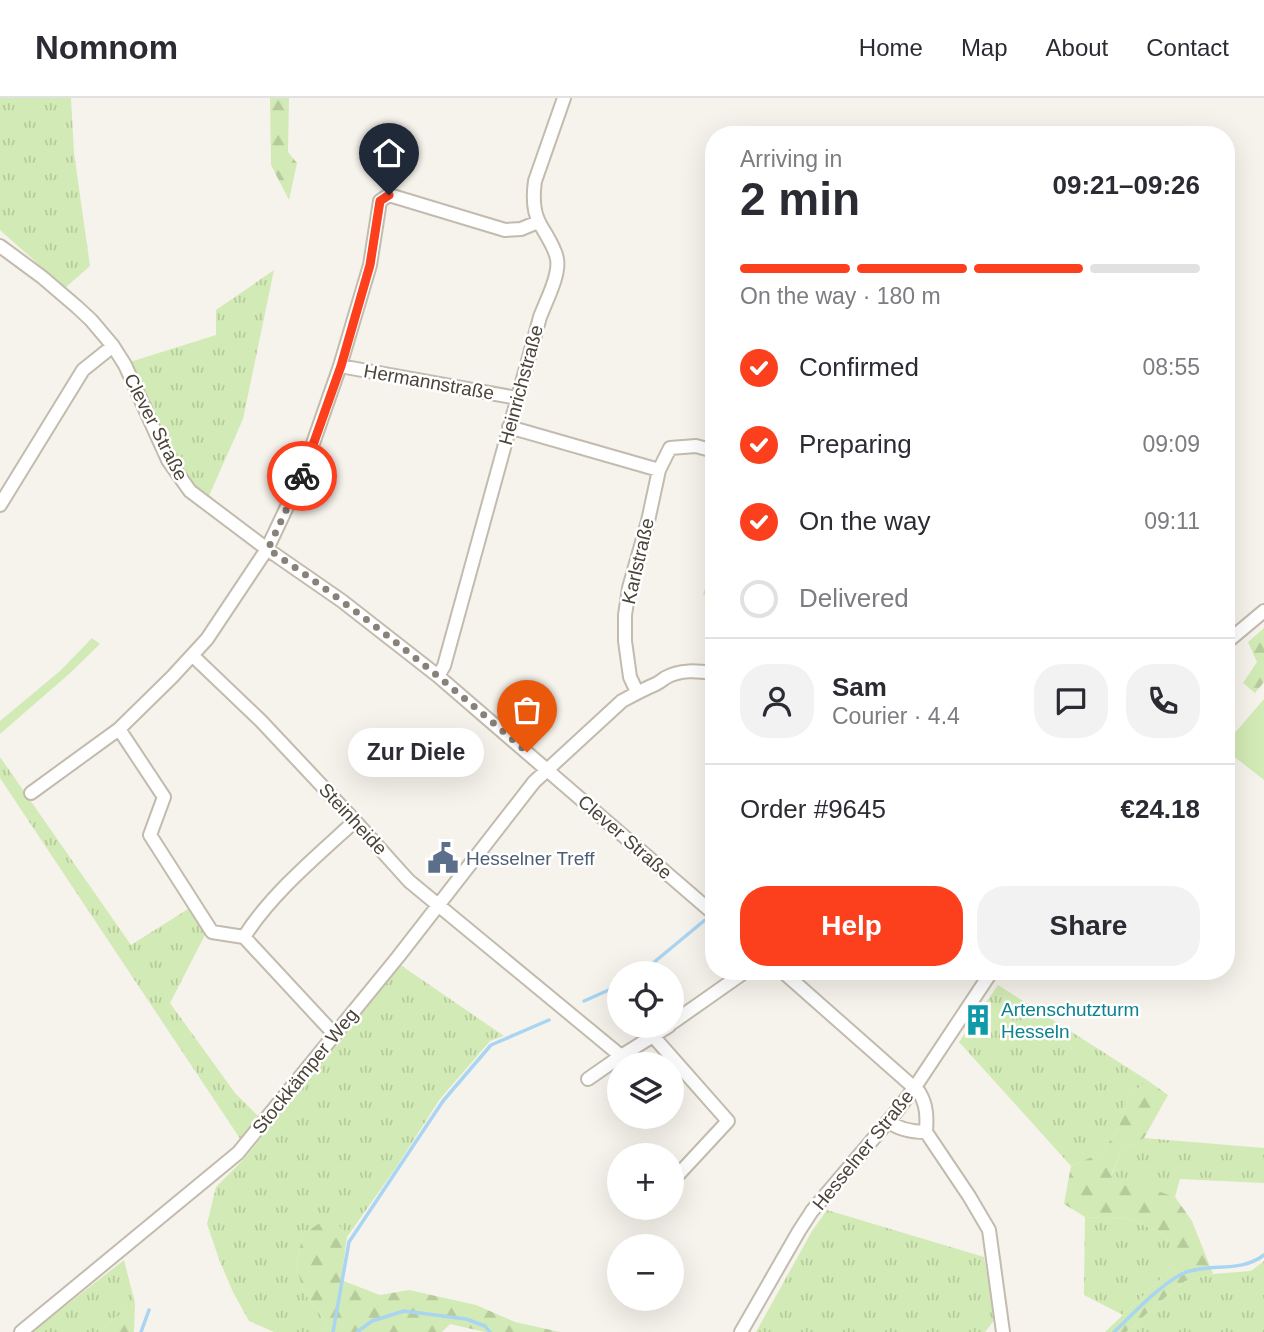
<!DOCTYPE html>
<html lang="en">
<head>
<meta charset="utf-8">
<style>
	body { margin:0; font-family:Arial,sans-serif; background:#f2f2f3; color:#2b2b33; height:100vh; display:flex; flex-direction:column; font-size:26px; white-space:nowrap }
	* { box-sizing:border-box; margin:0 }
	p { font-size:23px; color:#7c7c81 }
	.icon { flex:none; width:38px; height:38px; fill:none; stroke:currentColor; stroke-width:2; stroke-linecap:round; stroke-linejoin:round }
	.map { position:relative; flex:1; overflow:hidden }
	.side { position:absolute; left:705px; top:28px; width:530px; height:854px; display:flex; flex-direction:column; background:#fff; border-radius:28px; box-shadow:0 7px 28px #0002 }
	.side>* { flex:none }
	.buttons { position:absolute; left:607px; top:863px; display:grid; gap:14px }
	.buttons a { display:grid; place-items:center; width:77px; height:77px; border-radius:50%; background:#fff; box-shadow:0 7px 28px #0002; font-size:35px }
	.pin { position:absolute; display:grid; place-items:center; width:60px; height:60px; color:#fff; margin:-72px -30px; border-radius:50% 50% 50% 0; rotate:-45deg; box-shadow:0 0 7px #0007 }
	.pin .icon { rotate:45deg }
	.courier { position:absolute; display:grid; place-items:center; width:70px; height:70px; margin:-35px; border:5px solid #fc3f1d; border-radius:50%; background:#fff; color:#222; box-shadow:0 2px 9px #0007 }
	.bubble { position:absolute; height:49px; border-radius:24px; background:#fff; box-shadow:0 7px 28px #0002; font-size:23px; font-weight:600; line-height:49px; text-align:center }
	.head em { font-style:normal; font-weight:600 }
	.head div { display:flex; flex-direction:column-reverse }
	.head { display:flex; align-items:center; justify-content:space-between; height:119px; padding:0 35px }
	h1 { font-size:46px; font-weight:600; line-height:52px }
	.bar { display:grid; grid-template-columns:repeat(4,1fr); gap:10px 7px; align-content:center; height:84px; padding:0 35px }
	.bar i { height:9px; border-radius:5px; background:#e1e1e2 }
	.bar .selected { background:#fc3f1d }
	.bar p { grid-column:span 4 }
	.line { display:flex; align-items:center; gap:18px; padding:0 35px; border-top:2px solid #e1e1e2 }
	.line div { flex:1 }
	.round { display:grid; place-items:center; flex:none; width:74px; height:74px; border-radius:28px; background:#f2f2f3 }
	ol { padding:0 35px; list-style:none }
	li { display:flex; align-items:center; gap:21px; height:77px }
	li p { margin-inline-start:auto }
	li .icon { padding:7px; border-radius:50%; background:#fc3f1d; color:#fff; stroke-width:4 }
	li:last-child { color:#7c7c81 }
	li i { width:38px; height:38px; border:4px solid #e1e1e2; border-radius:50% }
	.action { display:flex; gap:14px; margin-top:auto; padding:14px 35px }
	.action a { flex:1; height:80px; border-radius:28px; background:#fc3f1d; color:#fff; font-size:28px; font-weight:600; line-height:80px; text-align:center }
	.action a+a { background:#f2f2f3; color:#2b2b33 }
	header { display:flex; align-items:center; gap:42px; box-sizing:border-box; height:98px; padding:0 35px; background:#fff; border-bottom:2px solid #e1e1e2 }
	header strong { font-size:33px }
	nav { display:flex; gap:38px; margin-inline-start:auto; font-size:24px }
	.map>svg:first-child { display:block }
	.grass { fill:url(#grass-tufts) }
	.forest { fill:url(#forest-firs) }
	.garden { fill:#d2eab5 }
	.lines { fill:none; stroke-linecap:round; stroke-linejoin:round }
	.stream { stroke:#a9d4f2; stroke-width:3.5 }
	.minor-casing { stroke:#c2bbae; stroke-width:16 }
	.minor { stroke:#fff; stroke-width:12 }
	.done { stroke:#878178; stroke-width:7; stroke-dasharray:0 12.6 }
	.route { stroke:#fc3f1d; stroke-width:9 }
	.labels { text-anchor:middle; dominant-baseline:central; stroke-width:5; stroke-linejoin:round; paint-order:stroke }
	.street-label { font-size:19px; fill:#4b4439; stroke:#fff }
	.service-label { font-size:19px; fill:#4e5e75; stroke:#fff; text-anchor:start }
	.culture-label { font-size:19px; fill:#0d838f; stroke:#fff; text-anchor:start }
</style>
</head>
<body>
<header>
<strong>Nomnom</strong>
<nav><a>Home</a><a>Map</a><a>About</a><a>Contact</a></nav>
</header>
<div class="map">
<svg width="1264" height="1234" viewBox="0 0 1264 1234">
	<defs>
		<pattern id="grass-tufts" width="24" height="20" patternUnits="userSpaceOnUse" patternTransform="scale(1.75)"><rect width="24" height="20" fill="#d2eab5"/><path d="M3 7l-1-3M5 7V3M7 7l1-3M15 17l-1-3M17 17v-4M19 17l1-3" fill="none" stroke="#b6ca9c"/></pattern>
		<pattern id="forest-firs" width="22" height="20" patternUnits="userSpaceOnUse" patternTransform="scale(1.75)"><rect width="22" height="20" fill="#d2eab5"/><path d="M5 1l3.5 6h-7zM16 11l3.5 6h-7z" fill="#b6ca9c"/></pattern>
	</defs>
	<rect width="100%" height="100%" fill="#f6f3ec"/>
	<path class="grass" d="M0 0H71L74 55 90 168 65 190 0 132Z
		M274 172 243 321 209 398 193 386 176 358 130 264 216 237V212Z
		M714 459V497H703Z
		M92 540 100 546 69 576 0 636V623L60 573Z
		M0 659 131 847 188 811 206 835 170 905 235 995 259 1019 241 1042 0 680Z
		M399 866 504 938 490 943 440 1001 395 1071 347 1139 332 1118 303 1136 296 1167 303 1193 329 1229 320 1234H274L249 1223 233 1194 220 1164 207 1126 216 1089 244 1061Z
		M998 887 1147 982 1128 1000 1117 1033 1101 1055 1071 1068 959 944Z
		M1144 1040 1264 1050V1085L1180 1081 1175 1099 1111 1078 1122 1052Z
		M827 1112 984 1159 995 1221 985 1234H756L812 1133Z
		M1085 1119 1129 1121 1160 1134 1178 1154 1168 1174 1123 1217 1084 1197Z
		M124 1162 135 1205 98 1234H32Z
		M1264 1163V1234H1126L1162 1202 1185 1183 1213 1176 1251 1173Z"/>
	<path class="forest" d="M270 0H289L288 54 297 65 289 102 271 67Z
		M1264 530V584L1255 595 1243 585 1257 564 1248 544Z
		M1147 982 1168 997 1144 1040 1122 1052 1111 1077 1175 1099 1192 1123 1213 1176 1185 1183 1162 1202 1126 1234H1105L1168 1174 1177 1154 1160 1134 1129 1121 1085 1119 1064 1106 1071 1068 1101 1055 1117 1033 1128 1000Z
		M332 1117 347 1139 341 1182 380 1197 409 1192 476 1207 515 1224 560 1234H485L450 1226 442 1234H320L329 1229 303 1193 296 1167 303 1136Z
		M135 1205 134 1234H98Z"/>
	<path class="garden" d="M1264 601V682L1227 653V644Z"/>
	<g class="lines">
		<path class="stream" d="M641 875 705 822
			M584 903 620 887
			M141 1234 149 1212
			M333 1234 349 1144 443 1003 491 947 549 922
			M357 1234 372 1223 404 1213 466 1221 485 1228 490 1234
			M1114 1234C1132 1217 1168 1178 1190 1173 1215 1166 1242 1174 1264 1157"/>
		<defs>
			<path id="minor" d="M0 148 42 179 77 209 91 222 113 248 125 267 168 362 190 393 267 451 342 503 438 578 714 816
				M340 268 517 300
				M509 329 659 372
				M0 407 83 272 113 248
				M1227 544 1264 513
				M193 558 261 623 355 723 409 783 621 958 669 928
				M438 578 444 568 540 219C546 203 560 177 557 161 555 149 546 137 540 126 533 114 533 97 535 83L564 0
				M637 594 630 579 625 543V517L629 490 648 423 659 372 670 350 696 348 714 353
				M119 631 164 699 150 737 212 834 244 839 335 937
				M31 695 119 631 172 579 207 541 267 451 302 377 340 268 370 167 380 103 389 97 505 132 521 131 538 124
				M244 839C271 796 318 757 355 723
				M782 873 919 994C927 1007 927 1019 926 1034L969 1098 989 1132 1003 1234
				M672 925 746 873
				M653 938 728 1023 677 1078
				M588 981 621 958
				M888 1023C899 1032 912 1034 926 1034
				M21 1234 238 1055 398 859 534 684 622 603C633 597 644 591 656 586 660 584 662 582 665 580 680 571 698 573 714 575
				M741 1234 799 1133 812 1113 896 1014 915 989 992 873"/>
		</defs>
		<use href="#minor" class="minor-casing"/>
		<use href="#minor" class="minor"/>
	</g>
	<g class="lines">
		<path class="done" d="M302 378 268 451C293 468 318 485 343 504 407 551 467 602 527 654"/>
		<path class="route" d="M302 378 341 268 370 167 380 103 389 97"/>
	</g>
	<defs>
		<symbol id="civic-bare" viewBox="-9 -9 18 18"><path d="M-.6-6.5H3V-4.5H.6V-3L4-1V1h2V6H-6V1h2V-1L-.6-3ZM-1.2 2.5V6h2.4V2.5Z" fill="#5c6f8a" stroke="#fff" stroke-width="2.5" paint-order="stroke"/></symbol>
		<symbol id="building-bare" viewBox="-9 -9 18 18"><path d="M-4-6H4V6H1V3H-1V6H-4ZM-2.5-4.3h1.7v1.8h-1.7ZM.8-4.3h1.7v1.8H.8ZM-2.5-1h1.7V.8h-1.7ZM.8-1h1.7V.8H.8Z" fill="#0f9aa8" stroke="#fff" stroke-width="2.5" paint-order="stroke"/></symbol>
	</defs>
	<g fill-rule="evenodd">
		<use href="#civic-bare" x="421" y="738" width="44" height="44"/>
		<use href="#building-bare" x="956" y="900" width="44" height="44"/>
	</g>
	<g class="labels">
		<g class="street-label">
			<text transform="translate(429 284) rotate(10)">Hermannstraße</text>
			<text transform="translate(521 287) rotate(-75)">Heinrichstraße</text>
			<text transform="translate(156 329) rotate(63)">Clever Straße</text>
			<text transform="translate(638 463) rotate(-77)">Karlstraße</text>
			<text transform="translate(353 721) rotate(47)">Steinheide</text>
			<text transform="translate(625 739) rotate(41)">Clever Straße</text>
			<text transform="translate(305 973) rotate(-51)">Stockkämper Weg</text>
			<text transform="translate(863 1052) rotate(-51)">Hesselner Straße</text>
		</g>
		<g class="service-label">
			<text x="466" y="760">Hesselner Treff</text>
		</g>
		<g class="culture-label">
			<text x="1001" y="911">Artenschutzturm<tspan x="1001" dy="22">Hesseln</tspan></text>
		</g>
	</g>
</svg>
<div class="buttons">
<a><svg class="icon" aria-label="locate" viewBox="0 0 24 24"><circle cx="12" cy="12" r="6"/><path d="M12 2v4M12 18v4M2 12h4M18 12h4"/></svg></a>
<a><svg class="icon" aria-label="layers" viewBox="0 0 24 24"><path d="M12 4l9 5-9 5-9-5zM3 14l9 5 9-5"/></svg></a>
<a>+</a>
<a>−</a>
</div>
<div class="pin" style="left:527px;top:654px;background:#ea580c"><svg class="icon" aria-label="bag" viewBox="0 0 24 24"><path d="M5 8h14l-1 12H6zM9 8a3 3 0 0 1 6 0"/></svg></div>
<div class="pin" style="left:389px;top:97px;background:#1f2937"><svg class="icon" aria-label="home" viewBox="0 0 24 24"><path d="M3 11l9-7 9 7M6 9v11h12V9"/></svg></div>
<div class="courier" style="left:302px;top:378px"><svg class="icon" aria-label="bike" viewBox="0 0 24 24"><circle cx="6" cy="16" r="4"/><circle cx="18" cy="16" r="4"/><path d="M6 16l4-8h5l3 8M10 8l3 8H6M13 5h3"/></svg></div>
<div class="bubble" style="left:348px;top:630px;width:136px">Zur Diele</div>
<section class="side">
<div class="head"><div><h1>2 min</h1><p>Arriving in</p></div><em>09:21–09:26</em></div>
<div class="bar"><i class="selected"></i><i class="selected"></i><i class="selected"></i><i></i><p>On the way · 180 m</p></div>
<ol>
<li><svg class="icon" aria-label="check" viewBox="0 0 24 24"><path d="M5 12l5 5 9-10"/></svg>Confirmed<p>08:55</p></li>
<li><svg class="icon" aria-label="check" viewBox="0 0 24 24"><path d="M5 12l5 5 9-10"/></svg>Preparing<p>09:09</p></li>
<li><svg class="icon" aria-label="check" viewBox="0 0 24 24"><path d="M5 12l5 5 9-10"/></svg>On the way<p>09:11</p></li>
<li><i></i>Delivered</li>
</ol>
<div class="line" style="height:126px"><a class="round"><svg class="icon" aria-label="person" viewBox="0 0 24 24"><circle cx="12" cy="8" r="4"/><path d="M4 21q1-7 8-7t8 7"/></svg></a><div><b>Sam</b><p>Courier · 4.4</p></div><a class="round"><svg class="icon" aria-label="chat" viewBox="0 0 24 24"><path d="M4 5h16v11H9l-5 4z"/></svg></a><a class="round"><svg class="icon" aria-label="phone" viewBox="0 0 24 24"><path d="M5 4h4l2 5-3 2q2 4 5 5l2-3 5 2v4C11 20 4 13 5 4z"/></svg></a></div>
<div class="line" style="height:91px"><div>Order #9645</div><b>€24.18</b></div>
<div class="action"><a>Help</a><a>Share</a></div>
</section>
</div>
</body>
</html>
